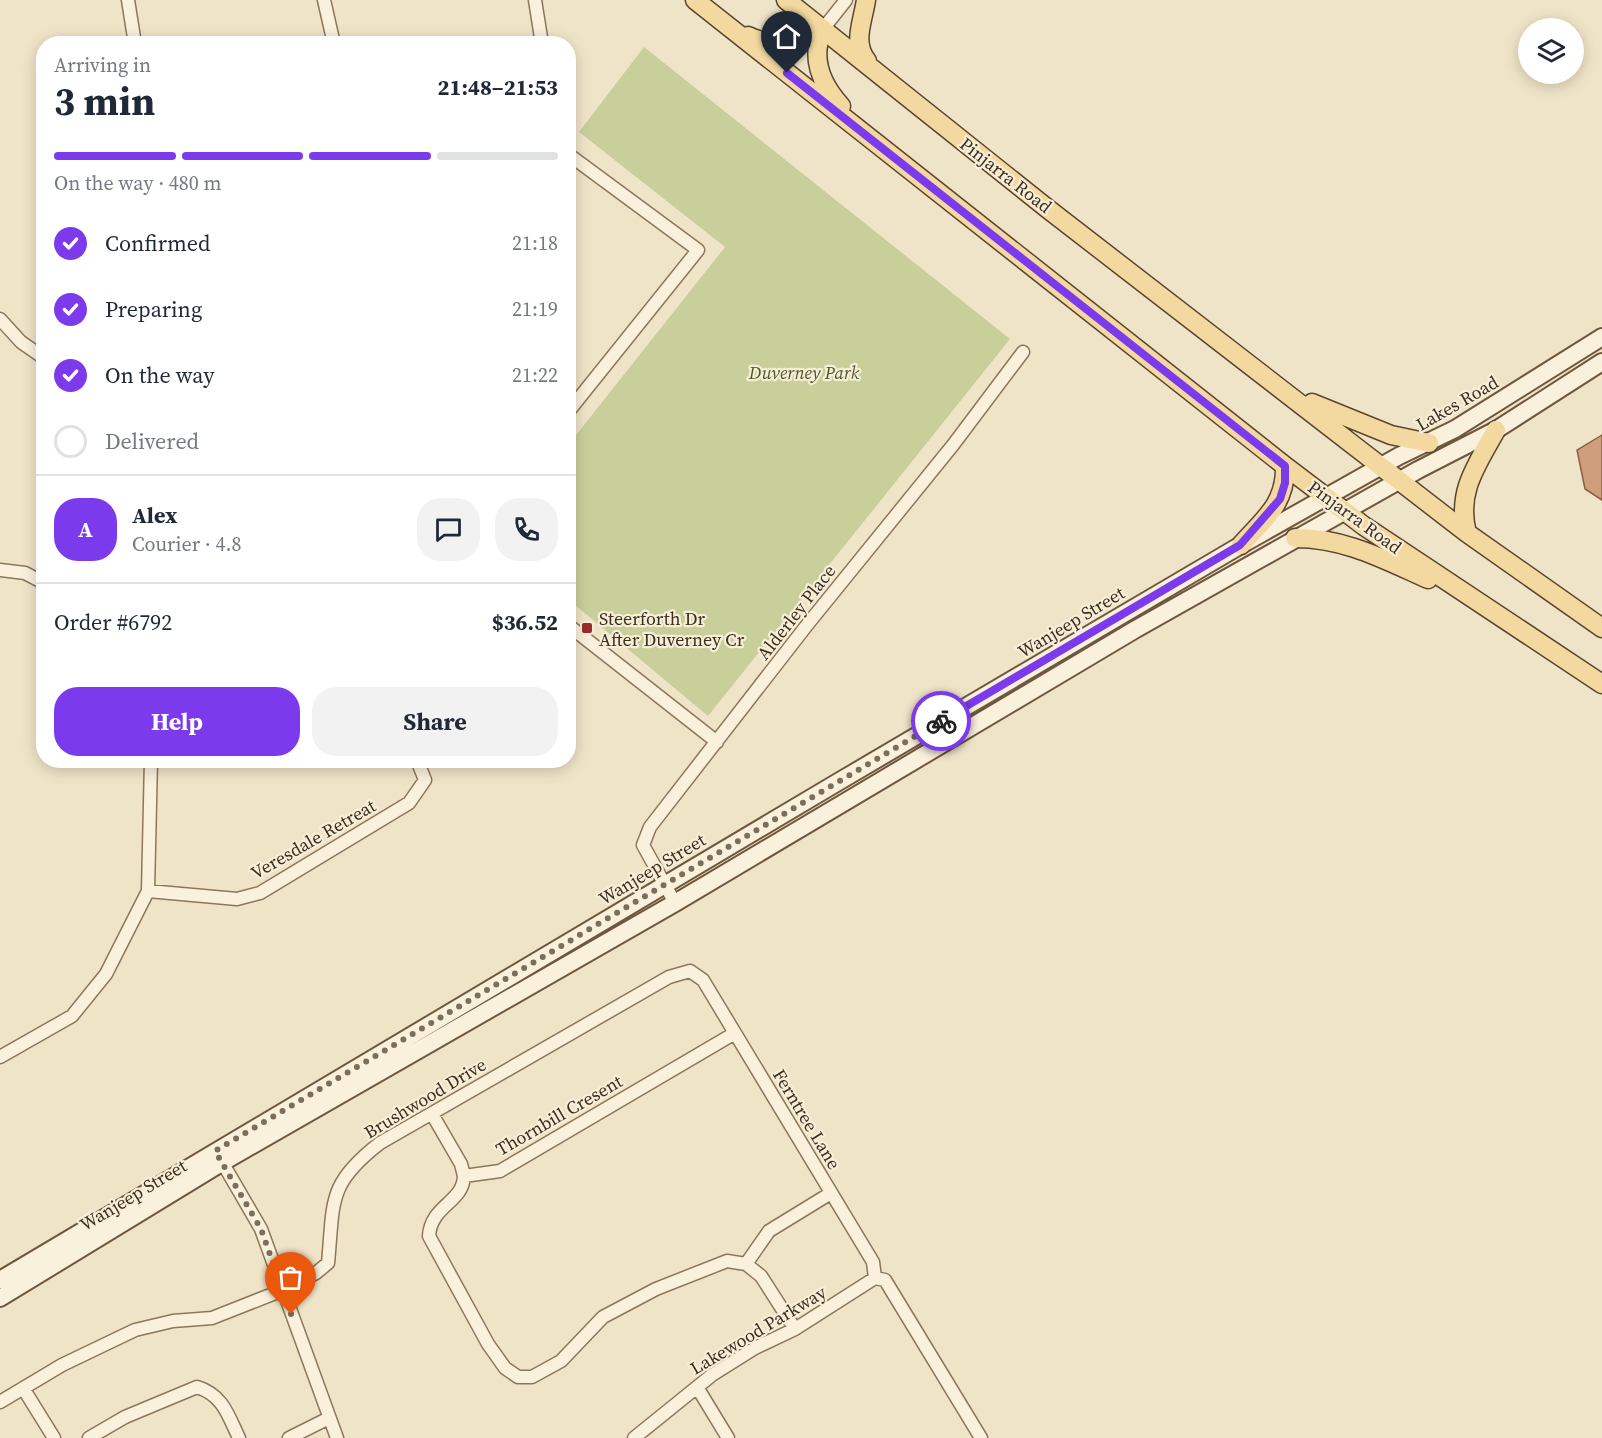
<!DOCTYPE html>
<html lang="en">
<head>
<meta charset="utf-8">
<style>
	body { margin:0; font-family:"Source Serif 4",serif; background:#f2f2f3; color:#1f2937; height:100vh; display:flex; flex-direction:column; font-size:22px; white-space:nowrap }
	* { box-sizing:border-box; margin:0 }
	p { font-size:20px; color:#747a83 }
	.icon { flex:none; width:33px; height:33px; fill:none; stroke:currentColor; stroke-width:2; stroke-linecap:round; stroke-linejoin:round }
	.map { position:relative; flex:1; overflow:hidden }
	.details { position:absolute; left:36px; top:36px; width:540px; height:732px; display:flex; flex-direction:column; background:#fff; border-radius:24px; box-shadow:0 3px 15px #0003 }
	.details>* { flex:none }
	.tools { position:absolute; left:1518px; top:18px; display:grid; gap:12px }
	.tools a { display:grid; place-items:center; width:66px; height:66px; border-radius:50%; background:#fff; box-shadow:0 3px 15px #0003; font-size:30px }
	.pin { position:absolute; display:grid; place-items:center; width:51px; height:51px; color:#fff; margin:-62px -26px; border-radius:50% 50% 50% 0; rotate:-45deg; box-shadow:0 0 6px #0007 }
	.pin .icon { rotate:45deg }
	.courier { position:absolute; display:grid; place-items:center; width:60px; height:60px; margin:-30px; border:4px solid #7c3aed; border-radius:50%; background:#fff; color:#222; box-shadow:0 2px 8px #0007 }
	.overview em { font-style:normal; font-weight:700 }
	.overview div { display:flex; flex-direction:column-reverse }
	.overview { display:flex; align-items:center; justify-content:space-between; height:102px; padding:0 18px }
	h1 { font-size:39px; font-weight:700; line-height:45px }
	.bar { display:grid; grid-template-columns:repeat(4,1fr); gap:9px 6px; align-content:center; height:72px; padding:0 18px }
	.bar i { height:8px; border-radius:4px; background:#e0e1e3 }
	.bar .on { background:#7c3aed }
	.bar p { grid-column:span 4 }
	.line { display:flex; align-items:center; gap:15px; padding:0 18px; border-top:2px solid #e0e1e3 }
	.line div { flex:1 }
	.round { display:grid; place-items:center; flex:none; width:63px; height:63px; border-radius:24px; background:#f2f2f3 }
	ol { padding:0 18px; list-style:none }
	li { display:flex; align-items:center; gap:18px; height:66px }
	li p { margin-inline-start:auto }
	li .icon { padding:6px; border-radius:50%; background:#7c3aed; color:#fff; stroke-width:4 }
	li:last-child { color:#747a83 }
	li i { width:33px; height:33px; border:3px solid #e0e1e3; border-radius:50% }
	.cta { display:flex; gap:12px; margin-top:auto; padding:12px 18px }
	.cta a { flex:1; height:69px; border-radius:24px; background:#7c3aed; color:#fff; font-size:24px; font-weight:700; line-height:69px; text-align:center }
	.cta a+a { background:#f2f2f3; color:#1f2937 }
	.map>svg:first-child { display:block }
	.green { fill:#c9cf9b }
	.building { fill:#cf9f7d; stroke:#8d5f41; stroke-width:1.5 }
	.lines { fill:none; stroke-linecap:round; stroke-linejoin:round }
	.street-casing { stroke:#8d765c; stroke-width:15 }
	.secondary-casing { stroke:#6f573f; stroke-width:20 }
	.primary-casing { stroke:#5b4430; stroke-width:21 }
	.street { stroke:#faf1dc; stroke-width:12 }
	.secondary { stroke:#faf1dc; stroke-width:16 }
	.primary { stroke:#f3d9a0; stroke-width:18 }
	.done { stroke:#7c6e5b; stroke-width:6; stroke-dasharray:0 10.8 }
	.route { stroke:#7c3aed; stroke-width:8 }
	.poi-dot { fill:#9e2a2b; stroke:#f7eed8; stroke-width:2 }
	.labels { text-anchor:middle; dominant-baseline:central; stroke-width:4.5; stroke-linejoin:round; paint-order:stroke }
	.street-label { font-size:18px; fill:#3d2e20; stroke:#f7eed8 }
	.park-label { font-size:18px; font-style:italic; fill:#4d5a26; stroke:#f7eed8 }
	.poi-label { font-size:18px; fill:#3d2e20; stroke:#f7eed8; text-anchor:start }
</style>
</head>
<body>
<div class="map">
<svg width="1602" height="1438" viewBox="0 0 1602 1438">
	<rect width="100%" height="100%" fill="#f0e4c8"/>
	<path class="green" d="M644 47 1010 339 708 716 569 600V444L725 247 579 132Z"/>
	<path class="building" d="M1602 435V500L1585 489 1577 450Z"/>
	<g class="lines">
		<defs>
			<path id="street" d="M128 0 135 44
				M324 0 334 44
				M535 0 542 44
				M823 29 846 0
				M568 154 698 250 568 412
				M0 319 21 342 44 358
				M0 570 25 573 44 583
				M568 625 717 742
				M148 891 237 899 260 893 409 803 425 780 417 760
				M675 903 643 845 650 827 807 625 953 445 1023 352
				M735 1033 500 1171 464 1176C463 1203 431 1205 429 1236L488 1344 505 1368 518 1377H532L561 1361 603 1317 656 1289 727 1261 746 1264 769 1231 831 1193
				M0 1057 72 1016 106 974 148 891 151 760
				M432 1114 461 1164 464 1176
				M218 1155 261 1229 337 1438
				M746 1264 761 1276 795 1329
				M875 1278 885 1280 981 1438
				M697 1387 728 1438
				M23 1388 54 1438
				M0 1402 62 1365 135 1330 173 1321 212 1318 283 1290 316 1273 328 1263C334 1201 327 1184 380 1143L669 977 690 971 703 980 873 1262 875 1278
				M89 1438 125 1417 197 1387C223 1395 228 1415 239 1438
				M289 1438 329 1418
				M634 1438 712 1375 755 1348 795 1329 875 1278"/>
			<path id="secondary" d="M0 1280 838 782 1241 545 1399 456 1455 429 1602 337
				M0 1298 223 1162 675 903 1136 629 1418 470 1496 430 1602 362"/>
			<path id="primary" d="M695 0 1285 466 1364 526 1602 684
				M786 0 1048 209 1467 533 1602 628
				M866 0C863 21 852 43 867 61
				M823 29C810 57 821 84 841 106
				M748 36C772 48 800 42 823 29
				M1312 403 1391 435 1429 443
				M1467 533C1456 492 1477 465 1496 430
				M1295 538C1345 538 1383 559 1428 579
				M1241 545C1264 519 1286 504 1285 466"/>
		</defs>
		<use href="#street" class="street-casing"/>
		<use href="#secondary" class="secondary-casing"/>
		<use href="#primary" class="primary-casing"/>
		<use href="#street" class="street"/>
		<use href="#secondary" class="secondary"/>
		<use href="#primary" class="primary"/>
	</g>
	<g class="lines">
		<path class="done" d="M291 1314 261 1229 215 1151 941 721"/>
		<path class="route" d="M787 73 1285 466V483L1280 499 1240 545 941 721"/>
	</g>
	<rect class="poi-dot" x="581" y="622" width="12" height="12" rx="3"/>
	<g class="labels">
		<g class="street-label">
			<text transform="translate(1006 175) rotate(38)">Pinjarra Road</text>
			<text transform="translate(1457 403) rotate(-30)">Lakes Road</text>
			<text transform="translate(1355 517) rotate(36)">Pinjarra Road</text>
			<text transform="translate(796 612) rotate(-52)">Alderley Place</text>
			<text transform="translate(1071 622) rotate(-31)">Wanjeep Street</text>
			<text transform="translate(313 839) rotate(-30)">Veresdale Retreat</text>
			<text transform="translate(652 869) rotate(-31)">Wanjeep Street</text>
			<text transform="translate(425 1098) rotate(-31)">Brushwood Drive</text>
			<text transform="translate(559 1115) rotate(-30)">Thornbill Cresent</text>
			<text transform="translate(807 1119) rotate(59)">Ferntree Lane</text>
			<text transform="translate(133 1195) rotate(-31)">Wanjeep Street</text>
			<text transform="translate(758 1330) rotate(-31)">Lakewood Parkway</text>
		</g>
		<g class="park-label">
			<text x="804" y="372">Duverney Park</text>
		</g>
		<g class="poi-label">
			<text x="599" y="618">Steerforth Dr<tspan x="599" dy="21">After Duverney Cr</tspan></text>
		</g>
	</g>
</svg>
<div class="tools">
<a><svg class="icon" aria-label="layers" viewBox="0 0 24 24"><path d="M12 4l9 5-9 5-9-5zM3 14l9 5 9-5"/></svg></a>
</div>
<div class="pin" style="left:291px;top:1314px;background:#ea580c"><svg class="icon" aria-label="bag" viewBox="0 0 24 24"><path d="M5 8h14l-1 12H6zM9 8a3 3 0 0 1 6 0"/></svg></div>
<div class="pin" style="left:787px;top:73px;background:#1f2937"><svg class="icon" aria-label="home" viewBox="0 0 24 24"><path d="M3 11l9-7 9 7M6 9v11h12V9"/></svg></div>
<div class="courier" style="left:941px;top:721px"><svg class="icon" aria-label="bike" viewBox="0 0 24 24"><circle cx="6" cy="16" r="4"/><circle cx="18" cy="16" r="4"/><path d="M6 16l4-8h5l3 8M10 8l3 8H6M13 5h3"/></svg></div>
<section class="details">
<div class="overview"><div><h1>3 min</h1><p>Arriving in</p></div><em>21:48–21:53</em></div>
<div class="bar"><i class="on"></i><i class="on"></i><i class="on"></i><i></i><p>On the way · 480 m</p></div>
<ol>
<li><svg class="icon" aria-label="check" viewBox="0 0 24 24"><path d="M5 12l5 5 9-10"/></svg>Confirmed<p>21:18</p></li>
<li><svg class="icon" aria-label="check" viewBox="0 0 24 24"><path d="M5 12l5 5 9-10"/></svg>Preparing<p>21:19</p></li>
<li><svg class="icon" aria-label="check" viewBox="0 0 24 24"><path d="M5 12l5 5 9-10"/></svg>On the way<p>21:22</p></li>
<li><i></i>Delivered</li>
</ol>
<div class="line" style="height:108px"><b class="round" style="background:#7c3aed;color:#fff">A</b><div><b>Alex</b><p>Courier · 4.8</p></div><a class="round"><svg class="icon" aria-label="chat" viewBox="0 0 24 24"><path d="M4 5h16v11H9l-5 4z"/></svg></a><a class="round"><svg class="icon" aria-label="phone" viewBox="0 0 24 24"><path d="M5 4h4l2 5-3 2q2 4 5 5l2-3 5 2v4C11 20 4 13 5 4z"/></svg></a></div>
<div class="line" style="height:78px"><div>Order #6792</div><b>$36.52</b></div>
<div class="cta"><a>Help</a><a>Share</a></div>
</section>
</div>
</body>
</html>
